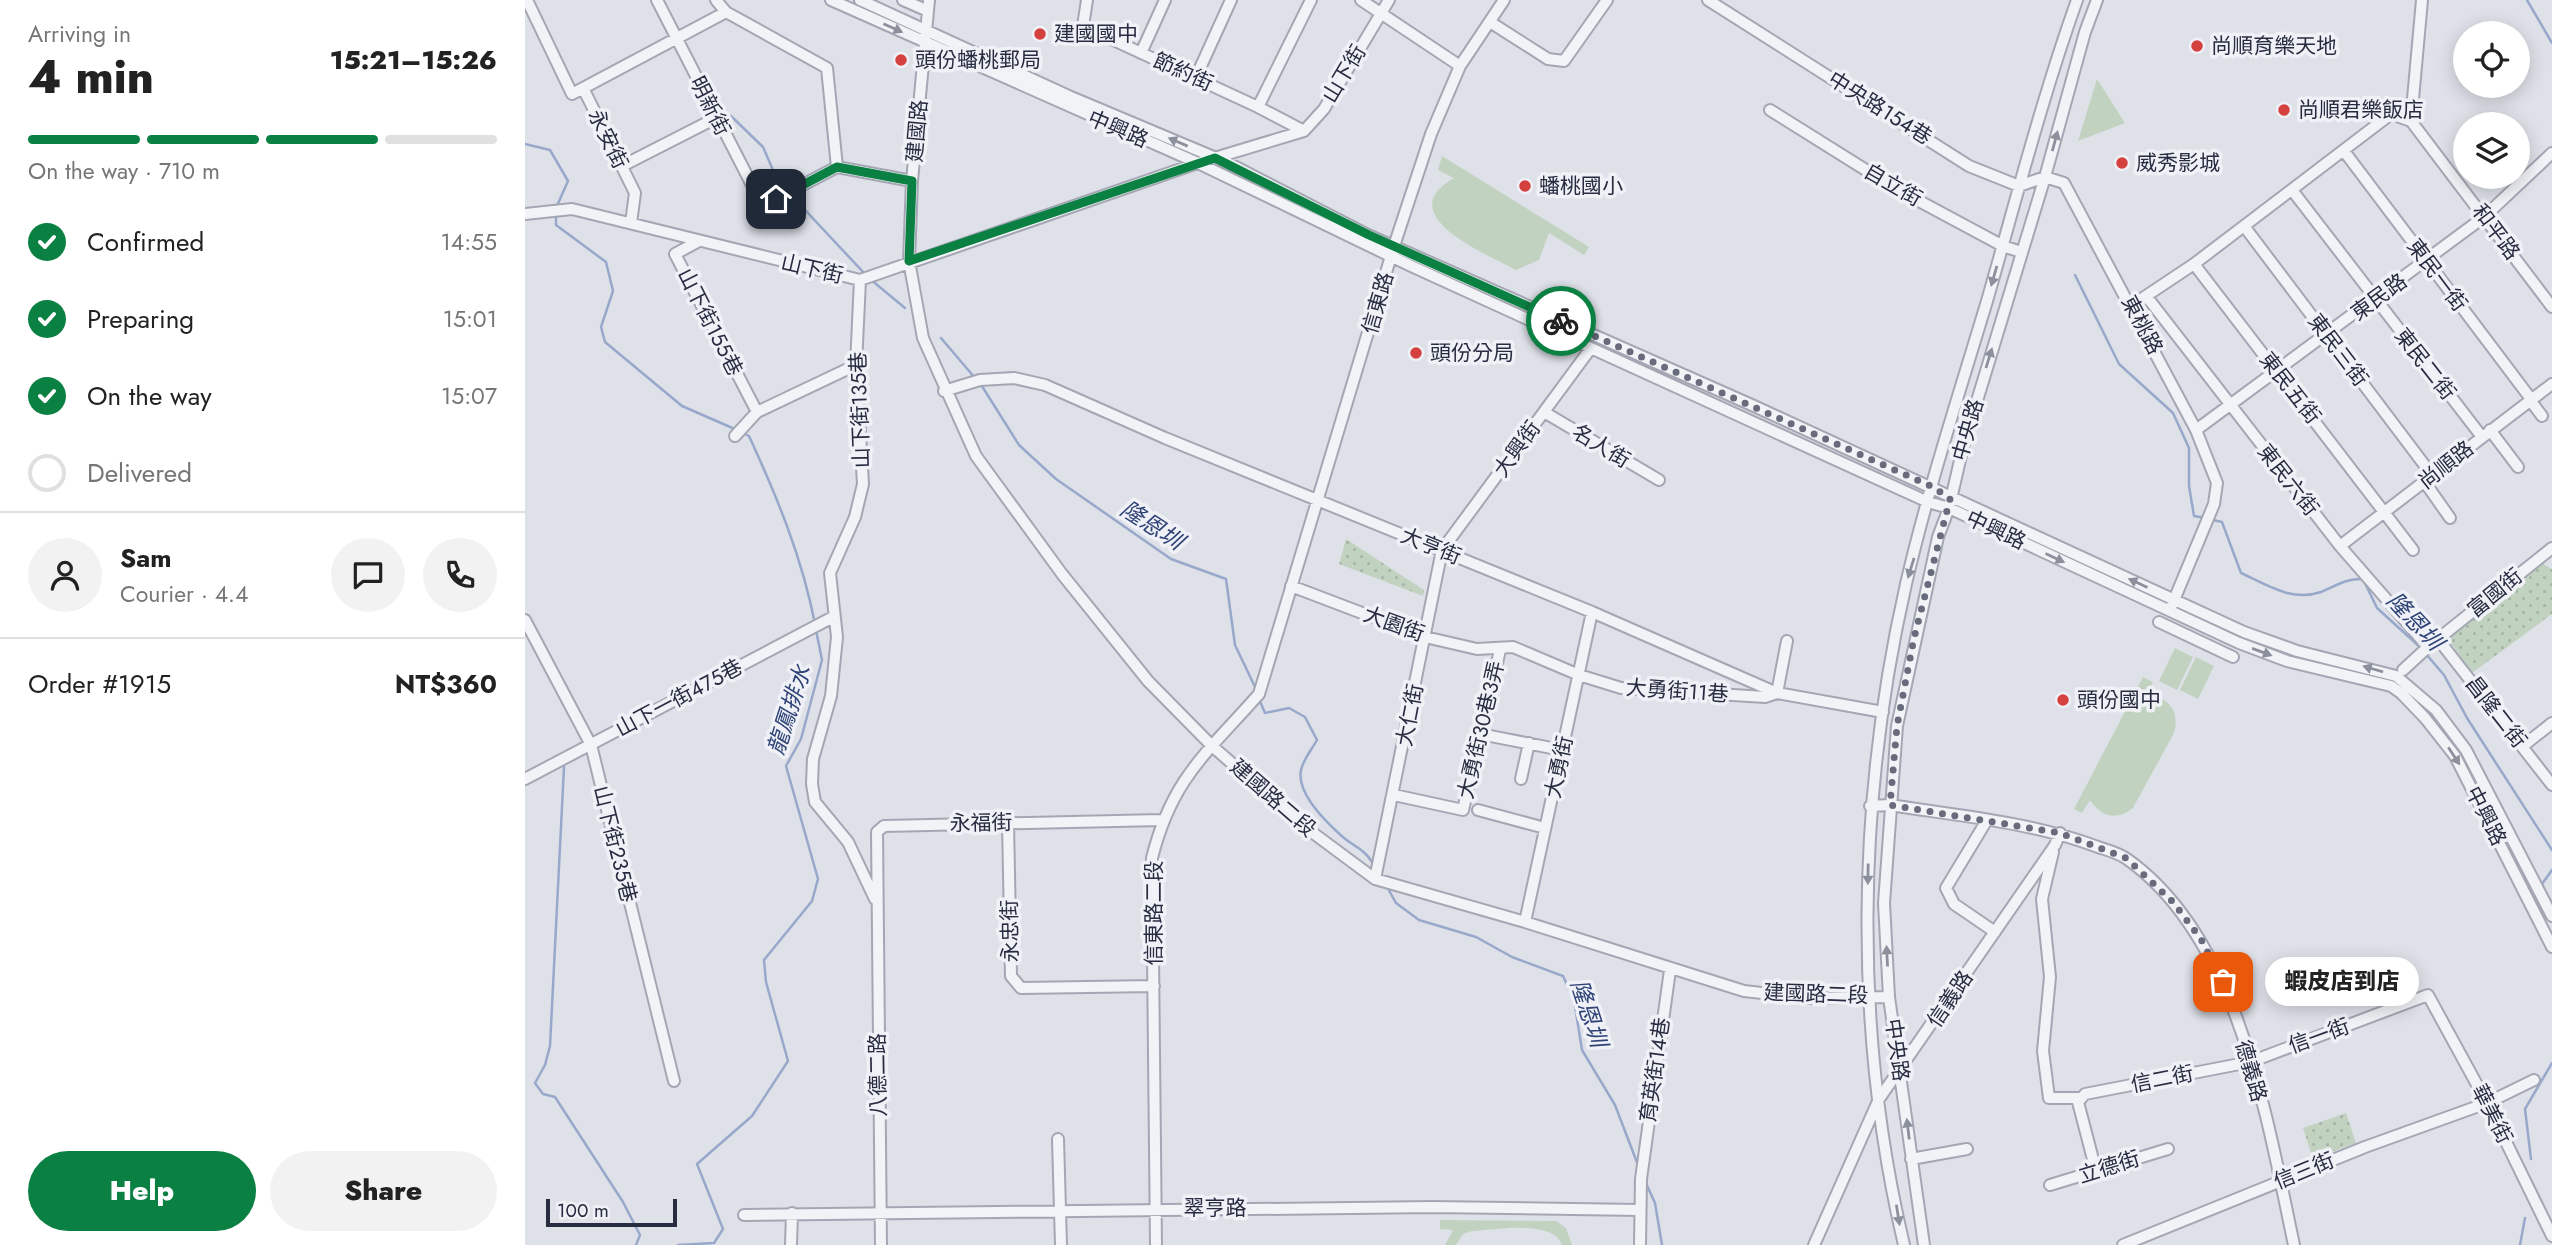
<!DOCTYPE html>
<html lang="en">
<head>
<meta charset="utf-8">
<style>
	body { margin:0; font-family:Jost,"Noto Sans TC",sans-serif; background:#f2f2f2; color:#222; height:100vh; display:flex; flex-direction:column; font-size:26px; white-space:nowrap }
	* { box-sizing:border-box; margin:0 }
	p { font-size:23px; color:#767676 }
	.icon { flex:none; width:38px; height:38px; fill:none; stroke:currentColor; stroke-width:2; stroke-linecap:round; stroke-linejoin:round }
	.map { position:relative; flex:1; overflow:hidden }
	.drawer { display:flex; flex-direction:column; background:#fff; width:525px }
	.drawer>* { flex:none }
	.tools { position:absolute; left:1928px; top:21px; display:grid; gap:14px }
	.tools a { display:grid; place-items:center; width:77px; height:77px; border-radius:50%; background:#fff; box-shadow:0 4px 18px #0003; font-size:35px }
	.scale { position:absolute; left:21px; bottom:18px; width:131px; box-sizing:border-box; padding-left:7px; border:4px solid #272c41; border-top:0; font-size:19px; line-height:24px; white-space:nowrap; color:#272c41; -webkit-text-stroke:5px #eff1f6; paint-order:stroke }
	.pin { position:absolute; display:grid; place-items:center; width:60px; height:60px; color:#fff; margin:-30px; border-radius:14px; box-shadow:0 4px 10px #0006 }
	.courier { position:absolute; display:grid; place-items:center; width:70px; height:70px; margin:-35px; border:5px solid #0b8043; border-radius:50%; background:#fff; color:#222; box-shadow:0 2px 9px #0007 }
	.bubble { position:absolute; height:49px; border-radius:24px; background:#fff; box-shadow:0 4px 18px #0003; font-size:23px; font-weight:800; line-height:49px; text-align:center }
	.head em { font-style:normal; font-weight:800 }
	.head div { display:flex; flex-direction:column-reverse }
	.head { display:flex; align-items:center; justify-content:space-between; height:119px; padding:0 28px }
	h1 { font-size:46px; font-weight:800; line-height:52px }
	.bar { display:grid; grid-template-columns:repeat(4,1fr); gap:10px 7px; align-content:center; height:84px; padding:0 28px }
	.bar i { height:9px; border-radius:5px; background:#e0e0e0 }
	.bar .current { background:#0b8043 }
	.bar p { grid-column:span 4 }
	.line { display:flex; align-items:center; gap:18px; padding:0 28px; border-top:2px solid #e0e0e0 }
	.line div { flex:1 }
	.round { display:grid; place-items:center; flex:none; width:74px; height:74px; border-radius:37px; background:#f2f2f2 }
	ol { padding:0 28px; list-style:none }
	li { display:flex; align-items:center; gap:21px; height:77px }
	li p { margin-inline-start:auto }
	li .icon { padding:7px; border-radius:50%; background:#0b8043; color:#fff; stroke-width:4 }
	li:last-child { color:#767676 }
	li i { width:38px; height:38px; border:4px solid #e0e0e0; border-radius:50% }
	.cta { display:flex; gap:14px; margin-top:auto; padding:14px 28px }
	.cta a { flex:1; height:80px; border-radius:42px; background:#0b8043; color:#fff; font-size:28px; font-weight:800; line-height:80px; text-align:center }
	.cta a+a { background:#f2f2f2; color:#222 }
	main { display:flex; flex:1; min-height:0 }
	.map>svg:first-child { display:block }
	.grass { fill:#c1d3c0 }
	.park { fill:url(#park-dots) }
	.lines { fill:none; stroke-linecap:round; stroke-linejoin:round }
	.stream { stroke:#98a8cb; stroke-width:2.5 }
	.minor-casing { stroke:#a4a7b3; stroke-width:14 }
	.minor { stroke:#f2f3f7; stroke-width:10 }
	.oneway { fill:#8c909c }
	.done { stroke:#676b7c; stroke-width:7; stroke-dasharray:0 12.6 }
	.route { stroke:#0b8043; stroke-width:9 }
	.poi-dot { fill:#d5413e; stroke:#eff1f6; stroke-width:2.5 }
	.labels { text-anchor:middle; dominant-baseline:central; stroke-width:7; stroke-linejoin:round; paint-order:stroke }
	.poi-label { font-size:21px; fill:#272c41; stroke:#eff1f6; text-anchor:start }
	.street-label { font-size:21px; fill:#272c41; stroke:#eff1f6 }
	.water-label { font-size:23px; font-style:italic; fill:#2f4377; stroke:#eff1f6 }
</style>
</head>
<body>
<main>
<section class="drawer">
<div class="head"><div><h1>4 min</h1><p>Arriving in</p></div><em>15:21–15:26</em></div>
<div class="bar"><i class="current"></i><i class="current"></i><i class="current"></i><i></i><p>On the way · 710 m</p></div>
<ol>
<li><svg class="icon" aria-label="check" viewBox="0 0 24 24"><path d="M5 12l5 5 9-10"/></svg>Confirmed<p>14:55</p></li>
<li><svg class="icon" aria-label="check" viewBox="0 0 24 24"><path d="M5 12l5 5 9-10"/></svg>Preparing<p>15:01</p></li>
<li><svg class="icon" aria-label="check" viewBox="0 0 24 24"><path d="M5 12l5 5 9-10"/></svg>On the way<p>15:07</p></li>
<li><i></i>Delivered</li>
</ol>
<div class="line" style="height:126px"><a class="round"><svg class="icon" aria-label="person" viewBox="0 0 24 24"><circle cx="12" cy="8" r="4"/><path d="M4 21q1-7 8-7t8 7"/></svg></a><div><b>Sam</b><p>Courier · 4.4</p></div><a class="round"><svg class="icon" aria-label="chat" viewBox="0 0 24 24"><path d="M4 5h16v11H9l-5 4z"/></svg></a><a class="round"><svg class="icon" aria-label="phone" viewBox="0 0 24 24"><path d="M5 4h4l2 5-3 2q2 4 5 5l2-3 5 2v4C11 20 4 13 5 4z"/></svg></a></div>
<div class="line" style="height:91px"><div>Order #1915</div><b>NT$360</b></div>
<div class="cta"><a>Help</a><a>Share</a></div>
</section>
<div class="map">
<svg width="2027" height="1245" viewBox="0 0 2027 1245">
	<defs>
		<pattern id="park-dots" width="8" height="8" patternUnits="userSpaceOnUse" patternTransform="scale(1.75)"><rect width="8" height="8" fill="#c1d3c0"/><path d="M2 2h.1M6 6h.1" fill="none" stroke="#a6b5a6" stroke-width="1.8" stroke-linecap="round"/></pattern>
	</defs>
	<rect width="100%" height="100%" fill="#dfe1e9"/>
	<path class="grass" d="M1572 79 1600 123 1553 141Z
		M917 156 1064 247 1059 255 1024 233 1014 260 991 270C962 254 864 215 929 178L913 170Z
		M1650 648 1668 657 1652 690 1634 681Z
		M1671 657 1689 666 1673 699 1655 690Z
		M1618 677 1628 682 1622 693C1644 699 1655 710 1649 733L1608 808C1592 821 1576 817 1565 800L1557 813 1549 809Z
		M915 1220 1031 1221 1041 1228 1047 1245H1037C1028 1219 971 1230 947 1231L938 1234 931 1245H920L928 1230 915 1229Z"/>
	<path class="park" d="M821 539 899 590 898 596 814 564Z
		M2018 564 2027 569V614L1947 673 1926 643 1927 634Z
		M1821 1113 1831 1143 1788 1159 1778 1128Z"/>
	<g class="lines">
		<path class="stream" d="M2002 0 2027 43
			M206 116 238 147 254 184 261 190
			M0 144 25 150 43 181 31 208
			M266 195 340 274
			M31 215V225L81 262 88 291 76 327 80 342 157 406 212 430
			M1550 275 1594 364 1648 413 1664 448V486L1669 516 1681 518
			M345 279 380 308
			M416 338 450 378
			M455 383 494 445 531 479 646 559 701 579 710 645 731 689
			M218 433 224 436C252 497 277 557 290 624
			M1688 520 1697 522 1716 573C1742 585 1767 602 1796 592 1811 586 1822 578 1838 579L1852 608 1896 648
			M1901 654 1919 675 1942 718 2027 850
			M734 699 740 713 764 708 780 717 792 740C787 749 778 760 776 770 771 794 803 824 819 838 830 847 839 849 847 862
			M39 767 25 1046 20 1065 10 1083 18 1094 30 1097 98 1202 115 1235 111 1245
			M2017 884 2027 870
			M861 885 871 903 894 920 951 937 987 957 1038 976 1049 1000 1057 1050 1090 1105 1113 1165
			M2006 1159 2000 1109 2027 1063
			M1120 1181 1130 1203 1137 1245
			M153 1245 189 1243 198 1229 172 1164 227 1116 263 1061 241 982 239 960 287 901 293 879 261 766 276 739 297 660 291 630
			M1995 1245 2000 1218"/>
		<defs>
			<path id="minor" d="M2 0 47 94 201 12
				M132 0 230 191 251 199 312 167 387 181
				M191 0 201 12 302 68 312 167
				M306 0 673 163 884 265 1403 502 1424 508 1714 643 1762 661 1866 686 1876 693 1900 718 1930 756 2027 947
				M335 0 546 97 703 163 843 235 1229 406 1719 632 1772 651 1871 676 1911 710 1941 750 2027 916
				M378 0 403 11
				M404 0 387 181 384 261 398 338 451 456 537 574 623 681 686 745 776 824 850 879 1000 922 1219 991 1281 998 1364 997
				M562 0 558 26 733 107 779 131
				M836 0 935 66
				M1183 0 1444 166 1494 186 1520 177 1539 183 1671 430 1692 483 1689 504 1647 605
				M1897 0 1886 121 2027 307
				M965 22 1023 59 1039 61 1082 0
				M616 53 640 0
				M671 77 706 0
				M58 88 110 193 106 223
				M733 107 786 0
				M1245 110 1368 187 1478 246 1496 252
				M1819 151 2006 399
				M97 166 191 118
				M1767 190 1957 437
				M0 214 47 209 335 280 673 163 779 131 799 109 864 0
				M1719 226 1907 475
				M172 242 150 254 232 412
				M1669 264 1888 550
				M335 280 331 365 338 484 330 517 305 573 312 637 306 696 288 759 287 784 290 802 323 842 350 899
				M1622 297 1815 546 1903 647 2027 548
				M1615 300 1669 264 1866 114 1886 121
				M419 391 455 380 489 378 520 385 640 438 1067 612 1252 693 1358 712
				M2005 400 2017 416
				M1019 412 1134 480
				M1671 430 1959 217 2027 153
				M1965 430 1993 467
				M210 436 232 412 331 365
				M1899 481 1925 518
				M1815 546 2027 384
				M766 586 900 637 952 649 988 647 1054 675 1096 688 1240 697 1252 693 1262 641
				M0 620 66 745 149 1081
				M1634 622 1708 657
				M1913 639 2027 785
				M1878 670 1903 647
				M955 734 1037 750
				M1998 746 2027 723
				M0 779 308 617
				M996 779 1004 743
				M869 795 938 810 975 650
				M1345 806 1365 805C1435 816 1506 822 1573 847 1582 850 1594 853 1602 859 1714 938 1742 1119 1769 1245
				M953 810 1020 828
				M1462 820 1421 888 1429 904 1470 932
				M483 822 486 976 496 988 629 986
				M1528 852 1517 899 1525 977 1518 1051 1524 1098H1555
				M850 879 917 550 1066 348
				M1000 922 1067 612
				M533 1139 536 1245
				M1386 1159 1442 1149
				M1571 1171 1553 1102 1560 1094 1725 1062 1903 995 1962 1103 2027 1236
				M1525 1185 1643 1149
				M219 1215 907 1207 1114 1210
				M266 1245 267 1213
				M356 1245 352 832 359 826 636 820
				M631 1245 627 858C647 778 682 753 734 694L869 246 906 134 935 66 979 0
				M1115 1245 1116 1179 1145 970
				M1289 1245 1354 1099 1530 845 1535 833
				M1379 1245C1328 1030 1332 799 1381 584 1403 489 1434 394 1462 301 1491 200 1517 98 1552 0
				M1399 1245 1364 997 1359 903 1372 726 1413 537 1424 508 1438 447 1520 177 1560 32 1572 0
				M1598 1245 1840 1147 1962 1103 2009 1080"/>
		</defs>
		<use href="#minor" class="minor-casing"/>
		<use href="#minor" class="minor"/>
	</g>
	<defs><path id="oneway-solid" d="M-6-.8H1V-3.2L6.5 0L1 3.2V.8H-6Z" transform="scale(1.75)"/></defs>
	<g class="oneway">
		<use href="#oneway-solid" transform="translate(368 28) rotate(24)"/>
		<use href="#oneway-solid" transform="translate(1530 141) rotate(-75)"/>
		<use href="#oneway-solid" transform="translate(653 142) rotate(-157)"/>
		<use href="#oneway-solid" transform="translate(1469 276) rotate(106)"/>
		<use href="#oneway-solid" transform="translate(1464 358) rotate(-73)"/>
		<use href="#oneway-solid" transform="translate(1530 558) rotate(25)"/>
		<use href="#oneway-solid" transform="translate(1386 568) rotate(107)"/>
		<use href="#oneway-solid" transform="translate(1613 583) rotate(-155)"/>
		<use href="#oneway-solid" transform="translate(1737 652) rotate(20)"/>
		<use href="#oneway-solid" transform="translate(1848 669) rotate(-164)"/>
		<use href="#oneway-solid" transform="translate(1929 756) rotate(57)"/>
		<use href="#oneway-solid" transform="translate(1343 874) rotate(91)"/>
		<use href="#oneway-solid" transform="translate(1362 956) rotate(-93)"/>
		<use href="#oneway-solid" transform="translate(1383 1129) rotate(-97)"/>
		<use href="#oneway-solid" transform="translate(1373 1215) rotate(81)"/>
	</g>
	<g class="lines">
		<path class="done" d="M1036 321 1408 487 1425 499 1389 638 1372 726 1365 805 1535 833 1601 858 1648 902 1676 939 1698 982"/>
		<path class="route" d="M251 199 312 167 387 181 384 261 690 158 844 235 1036 321"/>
	</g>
	<g class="poi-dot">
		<circle cx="515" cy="34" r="7"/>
		<circle cx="1672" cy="46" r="7"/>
		<circle cx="376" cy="60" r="7"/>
		<circle cx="1759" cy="110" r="7"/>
		<circle cx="1597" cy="163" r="7"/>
		<circle cx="1000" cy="186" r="7"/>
		<circle cx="891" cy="353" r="7"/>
		<circle cx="1538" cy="700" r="7"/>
	</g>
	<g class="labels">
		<g class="poi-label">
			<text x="529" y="34">建國國中</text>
			<text x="1686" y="46">尚順育樂天地</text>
			<text x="390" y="60">頭份蟠桃郵局</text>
			<text x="1773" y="110">尚順君樂飯店</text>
			<text x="1611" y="163">威秀影城</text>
			<text x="1014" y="186">蟠桃國小</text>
			<text x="905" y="353">頭份分局</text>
			<text x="1552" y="700">頭份國中</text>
		</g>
		<g class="street-label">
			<text transform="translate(658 72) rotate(24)">節約街</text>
			<text transform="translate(819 74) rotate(-59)">山下街</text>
			<text transform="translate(185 106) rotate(63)">明新街</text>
			<text transform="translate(1355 108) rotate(32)">中央路154巷</text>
			<text transform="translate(593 129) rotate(23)">中興路</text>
			<text transform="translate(392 131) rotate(-85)">建國路</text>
			<text transform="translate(83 139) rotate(64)">永安街</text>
			<text transform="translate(1368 185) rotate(30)">自立街</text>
			<text transform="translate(1971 232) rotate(53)">和平路</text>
			<text transform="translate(287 269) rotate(13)">山下街</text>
			<text transform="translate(1912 275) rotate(53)">東民一街</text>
			<text transform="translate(1854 297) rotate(-36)">東民路</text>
			<text transform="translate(853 303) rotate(-74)">信東路</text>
			<text transform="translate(185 322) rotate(63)">山下街155巷</text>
			<text transform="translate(1617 325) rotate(62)">東桃路</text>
			<text transform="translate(1813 350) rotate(53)">東民三街</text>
			<text transform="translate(1900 364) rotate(52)">東民二街</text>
			<text transform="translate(1765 388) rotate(52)">東民五街</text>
			<text transform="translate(335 410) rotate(-92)">山下街135巷</text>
			<text transform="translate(1443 430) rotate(-74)">中央路</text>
			<text transform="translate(1076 446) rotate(31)">名人街</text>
			<text transform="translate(992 449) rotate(-54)">大興街</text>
			<text transform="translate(1921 465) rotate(-38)">尚順路</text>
			<text transform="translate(1763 480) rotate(52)">東民六街</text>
			<text transform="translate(1471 530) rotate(25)">中興路</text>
			<text transform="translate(906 546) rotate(22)">大亨街</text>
			<text transform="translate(1970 593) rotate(-39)">富國街</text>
			<text transform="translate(869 624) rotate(20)">大園街</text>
			<text transform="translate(1152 691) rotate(4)">大勇街11巷</text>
			<text transform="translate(154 698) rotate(-28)">山下一街475巷</text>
			<text transform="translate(1971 712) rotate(52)">昌隆二街</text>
			<text transform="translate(885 715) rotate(-79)">大仁街</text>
			<text transform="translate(956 730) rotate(-77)">大勇街30巷3弄</text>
			<text transform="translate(1034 767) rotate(-78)">大勇街</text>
			<text transform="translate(748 798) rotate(41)">建國路二段</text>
			<text transform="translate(1961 816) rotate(63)">中興路</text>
			<text transform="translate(456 823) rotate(-1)">永福街</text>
			<text transform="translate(90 844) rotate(76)">山下街235巷</text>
			<text transform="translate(629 913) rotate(-90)">信東路二段</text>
			<text transform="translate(485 931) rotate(-91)">永忠街</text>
			<text transform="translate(1291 994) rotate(2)">建國路二段</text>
			<text transform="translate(1425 999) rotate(-56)">信義路</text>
			<text transform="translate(1794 1036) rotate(-20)">信一街</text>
			<text transform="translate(1372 1050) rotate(82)">中央路</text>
			<text transform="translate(1130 1070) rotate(-82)">育英街14巷</text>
			<text transform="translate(1726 1071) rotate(74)">德義路</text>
			<text transform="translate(353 1075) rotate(-91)">八德二路</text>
			<text transform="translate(1637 1079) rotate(-11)">信二街</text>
			<text transform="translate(1967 1114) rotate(63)">華美街</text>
			<text transform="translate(1584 1167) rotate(-17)">立德街</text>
			<text transform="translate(1779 1171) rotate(-22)">信三街</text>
			<text x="690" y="1208">翠亨路</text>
		</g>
		<g class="water-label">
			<text transform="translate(627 525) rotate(33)">隆恩圳</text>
			<text transform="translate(1890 621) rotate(47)">隆恩圳</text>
			<text transform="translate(264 710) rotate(-72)">龍鳳排水</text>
			<text transform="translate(1064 1013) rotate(72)">隆恩圳</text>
		</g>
	</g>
</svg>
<div class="tools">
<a><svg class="icon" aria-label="locate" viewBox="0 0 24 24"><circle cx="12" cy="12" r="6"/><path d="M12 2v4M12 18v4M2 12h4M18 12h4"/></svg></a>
<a><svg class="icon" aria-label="layers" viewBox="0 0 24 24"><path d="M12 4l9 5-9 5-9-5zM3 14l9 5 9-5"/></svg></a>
</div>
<div class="scale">100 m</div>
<div class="pin" style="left:1698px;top:982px;background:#ea580c"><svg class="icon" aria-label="bag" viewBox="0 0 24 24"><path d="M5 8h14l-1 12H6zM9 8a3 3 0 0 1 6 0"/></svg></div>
<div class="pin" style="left:251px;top:199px;background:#1f2937"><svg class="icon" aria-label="home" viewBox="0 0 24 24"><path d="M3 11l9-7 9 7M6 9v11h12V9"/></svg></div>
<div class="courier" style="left:1036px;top:321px"><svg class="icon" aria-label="bike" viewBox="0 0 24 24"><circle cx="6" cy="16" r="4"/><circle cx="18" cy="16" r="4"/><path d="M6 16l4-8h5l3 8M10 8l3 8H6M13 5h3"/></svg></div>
<div class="bubble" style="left:1740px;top:957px;width:154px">蝦皮店到店</div>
</div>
</main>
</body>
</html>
